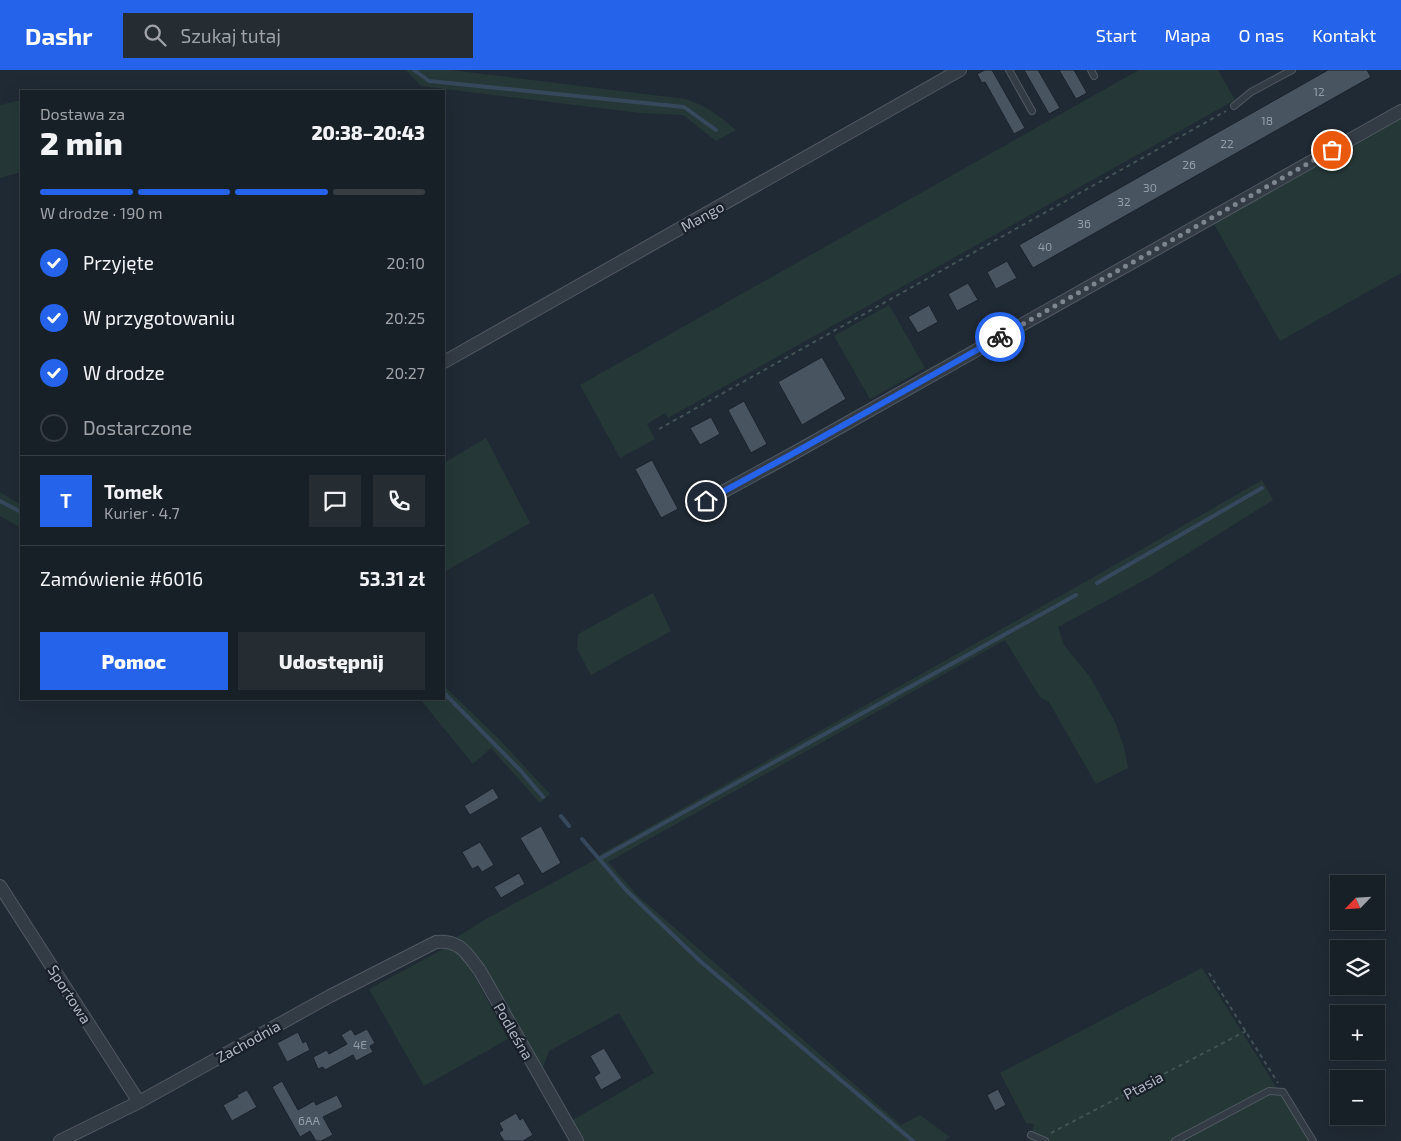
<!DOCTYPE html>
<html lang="pl">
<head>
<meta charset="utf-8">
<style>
	body { margin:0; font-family:"Exo 2",sans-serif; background:#252d33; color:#f1f3f6; height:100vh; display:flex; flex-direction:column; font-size:19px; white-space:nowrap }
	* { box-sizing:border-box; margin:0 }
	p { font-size:16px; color:#9fa3a7 }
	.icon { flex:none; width:28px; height:28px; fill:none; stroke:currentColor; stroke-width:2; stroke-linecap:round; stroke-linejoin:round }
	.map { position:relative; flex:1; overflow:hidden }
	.details { position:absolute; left:20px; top:20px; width:425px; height:610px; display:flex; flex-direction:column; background:#182027; border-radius:0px; box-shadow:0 5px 20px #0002,0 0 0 1px #363e44 }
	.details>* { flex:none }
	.needle { width:32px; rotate:245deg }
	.tools { position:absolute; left:1330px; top:805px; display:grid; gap:10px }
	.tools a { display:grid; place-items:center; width:55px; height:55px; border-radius:0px; background:#182027; box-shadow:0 5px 20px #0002,0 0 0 1px #363e44; font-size:25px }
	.pin { position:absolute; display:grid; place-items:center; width:42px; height:42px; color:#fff; margin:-21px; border:2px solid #fff; border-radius:50%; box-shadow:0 1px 5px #0007 }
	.courier { position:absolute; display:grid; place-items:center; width:50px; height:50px; margin:-25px; border:4px solid #2563eb; border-radius:50%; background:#fff; color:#222; box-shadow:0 1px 6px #0007 }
	.summary em { font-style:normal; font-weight:800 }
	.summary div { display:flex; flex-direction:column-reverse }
	.summary { display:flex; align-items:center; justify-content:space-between; height:85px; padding:0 20px }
	h1 { font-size:32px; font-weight:800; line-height:38px }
	.bar { display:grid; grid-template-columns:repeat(4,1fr); gap:8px 5px; align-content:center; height:60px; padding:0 20px }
	.bar i { height:6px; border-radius:4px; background:#363e44 }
	.bar .selected { background:#2563eb }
	.bar p { grid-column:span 4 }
	.line { display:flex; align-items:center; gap:12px; padding:0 20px; border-top:1px solid #363e44 }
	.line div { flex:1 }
	.round { display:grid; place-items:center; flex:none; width:52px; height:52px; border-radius:0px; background:#252d33 }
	ol { padding:0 20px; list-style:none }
	li { display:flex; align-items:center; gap:15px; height:55px }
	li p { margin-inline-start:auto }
	li .icon { padding:5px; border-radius:50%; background:#2563eb; color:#fff; stroke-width:4 }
	li:last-child { color:#9fa3a7 }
	li i { width:28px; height:28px; border:2px solid #363e44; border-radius:50% }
	.action { display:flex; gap:10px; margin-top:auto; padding:10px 20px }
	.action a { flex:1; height:58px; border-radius:0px; background:#2563eb; color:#fff; font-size:20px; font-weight:800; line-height:58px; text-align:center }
	.action a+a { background:#252d33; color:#f1f3f6 }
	header { display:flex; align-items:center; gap:30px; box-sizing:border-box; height:70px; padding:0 25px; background:#2563eb; color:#fff }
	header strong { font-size:24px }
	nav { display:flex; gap:28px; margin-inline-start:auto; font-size:18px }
	.search { width:350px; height:45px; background:#252d33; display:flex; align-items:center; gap:12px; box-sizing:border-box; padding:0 18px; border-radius:0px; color:#9fa3a7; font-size:19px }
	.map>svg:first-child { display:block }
	.green { fill:#253837 }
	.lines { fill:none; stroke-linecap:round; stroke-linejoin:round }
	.stream { stroke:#36485c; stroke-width:4 }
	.building { fill:#485460; stroke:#1b222b }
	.lane-casing { stroke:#515963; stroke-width:8 }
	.street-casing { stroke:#515963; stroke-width:14 }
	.path { stroke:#415354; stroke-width:2; stroke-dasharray:4 4; stroke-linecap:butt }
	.lane { stroke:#333b44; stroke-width:6 }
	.street { stroke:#333b44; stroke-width:12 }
	.done { stroke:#7c8590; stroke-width:5; stroke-dasharray:0 9 }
	.route { stroke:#2563eb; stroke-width:6 }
	.labels { text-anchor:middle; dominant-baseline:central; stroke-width:4.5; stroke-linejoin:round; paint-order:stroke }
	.number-label { font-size:12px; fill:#949eaa }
	.street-label { font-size:15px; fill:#adb6c2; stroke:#192029 }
</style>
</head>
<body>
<header>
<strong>Dashr</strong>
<div class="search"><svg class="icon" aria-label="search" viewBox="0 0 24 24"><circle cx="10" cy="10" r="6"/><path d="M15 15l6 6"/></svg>Szukaj tutaj</div>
<nav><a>Start</a><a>Mapa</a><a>O nas</a><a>Kontakt</a></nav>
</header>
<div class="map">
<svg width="1401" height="1071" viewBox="0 0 1401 1071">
	<rect width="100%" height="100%" fill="#202a34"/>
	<path class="green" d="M406 0H451L685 29C706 35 719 46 736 60L716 71 683 45 640 43 421 16Z
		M1139 0H1218L1235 30 668 348 665 343 647 354 655 369 620 388 580 315Z
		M21 30V102L0 108V35Z
		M1401 48V203L1280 271 1214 154Z
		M889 235 925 298 870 329 834 266Z
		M486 368 530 453 444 502V393Z
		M1262 410 1273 430 1150 507 1058 557 1064 575 1090 607 1115 652 1124 677 1128 698 1096 714 1049 632 1040 627 1005 570 608 792 638 826 901 1055 920 1045 950 1067 944 1071H583L571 1051 654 1003 619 943 549 981 542 1000 473 882 457 867 486 849 593 791 601 784 1087 511Z
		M0 422 21 435V458L0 446Z
		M653 523 671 561 591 605 577 579 578 564Z
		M444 616 498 668 550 724 540 733 491 678 473 694 420 629H444Z
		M447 877 455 880 467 892 508 969 424 1016 369 919Z
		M1202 898 1310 1071H1030L1034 1054 1026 1053 1000 1003Z"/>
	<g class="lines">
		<path class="stream" d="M414 0 429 11 684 37 716 60
			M0 431 21 442
			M1097 513 1262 418
			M444 623 521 701 543 727
			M561 746 569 756
			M582 769 626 820 700 891 913 1071
			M599 789 1076 525"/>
	</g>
	<path class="building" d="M985 0H992L1025 58 1014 64 985 12 982 13 977 4Z
		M1024 0H1038L1060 38 1049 44Z
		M1059 0H1074L1087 23 1076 29Z
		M1328 0H1367L1371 7 1033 198 1019 175Z
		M1007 191 1017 208 996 219 987 202Z
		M968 213 978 230 957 241 948 224Z
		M929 235 938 252 918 263 908 247Z
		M822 287 846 329 802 355 778 312Z
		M744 331 767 374 751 383 728 340Z
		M711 347 720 364 700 375 690 358Z
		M652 390 678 439 661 448 635 399Z
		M493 718 499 728 470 745 464 736Z
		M541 756 561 793 542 804 520 768Z
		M480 772 494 795 482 802 478 796 472 799 462 782Z
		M519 803 525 814 501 828 494 817Z
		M351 959 355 965 367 959 375 973 370 976 373 982 356 991 353 985 325 1000 323 997 318 999 313 987 327 980 329 984 347 974 341 965Z
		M298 962 303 973 306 971 310 980 287 992 277 973Z
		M604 978 622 1008 601 1020 594 1007 600 1003 590 986Z
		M282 1011 298 1040 314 1031 316 1035 337 1025 343 1037 323 1047 333 1065 321 1071H316L310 1061 300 1067 272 1017Z
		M998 1019 1006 1035 995 1041 987 1025Z
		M247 1020 257 1037 232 1051 223 1035 238 1027 237 1025Z
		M516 1043 520 1050 523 1048 533 1065 523 1071H504L499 1063 503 1060 499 1053Z"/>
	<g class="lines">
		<defs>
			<path id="lane" d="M1009 0 1032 41
				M1091 0 1094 6
				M1234 36 1251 22 1292 0
				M1031 1065 1045 1071
				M1175 1071 1269 1021 1283 1022 1313 1071"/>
			<path id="street" d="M444 292 960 0
				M706 431 794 383 1401 41
				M0 816 139 1032
				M60 1071 139 1032 330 926 436 872C460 869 467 884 480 901L577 1071"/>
		</defs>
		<use href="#lane" class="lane-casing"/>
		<use href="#street" class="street-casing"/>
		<path class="path" d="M659 359 1226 41
			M1209 903 1278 1013
			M1051 1063 1246 961"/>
		<use href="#lane" class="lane"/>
		<use href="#street" class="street"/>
	</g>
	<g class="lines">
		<path class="done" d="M1000 267 1332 80"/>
		<path class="route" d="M706 431 794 383 1000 267"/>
	</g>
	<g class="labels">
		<g class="number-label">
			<text x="1319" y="21">12</text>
			<text x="1267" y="50">18</text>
			<text x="1227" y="73">22</text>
			<text x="1189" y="94">26</text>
			<text x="1150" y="117">30</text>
			<text x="1124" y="131">32</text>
			<text x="1084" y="153">36</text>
			<text x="1045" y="176">40</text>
			<text x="360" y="974">4E</text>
			<text x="309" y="1050">6AA</text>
		</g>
		<g class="street-label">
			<text transform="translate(702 146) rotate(-29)">Mango</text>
			<text transform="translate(70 924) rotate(57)">Sportowa</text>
			<text transform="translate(514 961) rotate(60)">Podleśna</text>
			<text transform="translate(248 971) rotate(-29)">Zachodnia</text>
			<text transform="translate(1143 1015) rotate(-28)">Ptasia</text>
		</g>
	</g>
</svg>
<div class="tools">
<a><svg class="needle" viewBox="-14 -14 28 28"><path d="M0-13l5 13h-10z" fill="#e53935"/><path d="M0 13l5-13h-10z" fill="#9fa3a7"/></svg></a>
<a><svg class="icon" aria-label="layers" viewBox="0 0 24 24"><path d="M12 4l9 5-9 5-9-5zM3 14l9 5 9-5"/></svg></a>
<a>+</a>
<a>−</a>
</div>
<div class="pin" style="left:1332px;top:80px;background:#ea580c"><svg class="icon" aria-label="bag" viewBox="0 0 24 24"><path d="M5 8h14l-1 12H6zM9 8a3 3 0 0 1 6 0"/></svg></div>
<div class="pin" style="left:706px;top:431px;background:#1f2937"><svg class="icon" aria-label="home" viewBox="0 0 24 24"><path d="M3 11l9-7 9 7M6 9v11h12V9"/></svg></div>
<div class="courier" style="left:1000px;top:267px"><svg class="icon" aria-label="bike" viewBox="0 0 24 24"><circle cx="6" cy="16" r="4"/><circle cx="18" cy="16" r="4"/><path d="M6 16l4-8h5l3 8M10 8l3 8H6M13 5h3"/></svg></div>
<section class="details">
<div class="summary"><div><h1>2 min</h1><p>Dostawa za</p></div><em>20:38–20:43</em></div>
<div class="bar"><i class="selected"></i><i class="selected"></i><i class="selected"></i><i></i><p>W drodze · 190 m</p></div>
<ol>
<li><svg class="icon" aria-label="check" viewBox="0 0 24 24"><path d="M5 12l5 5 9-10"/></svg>Przyjęte<p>20:10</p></li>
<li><svg class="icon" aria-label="check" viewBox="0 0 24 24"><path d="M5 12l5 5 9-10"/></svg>W przygotowaniu<p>20:25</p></li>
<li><svg class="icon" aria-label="check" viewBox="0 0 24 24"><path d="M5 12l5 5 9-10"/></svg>W drodze<p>20:27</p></li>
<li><i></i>Dostarczone</li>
</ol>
<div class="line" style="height:90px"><b class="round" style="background:#2563eb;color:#fff">T</b><div><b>Tomek</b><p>Kurier · 4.7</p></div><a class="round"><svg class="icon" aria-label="chat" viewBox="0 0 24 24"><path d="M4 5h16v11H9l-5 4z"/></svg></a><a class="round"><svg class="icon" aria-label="phone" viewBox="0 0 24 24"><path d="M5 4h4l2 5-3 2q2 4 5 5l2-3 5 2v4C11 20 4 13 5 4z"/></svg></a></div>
<div class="line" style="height:65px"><div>Zamówienie #6016</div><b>53.31 zł</b></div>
<div class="action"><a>Pomoc</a><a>Udostępnij</a></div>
</section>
</div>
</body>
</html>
